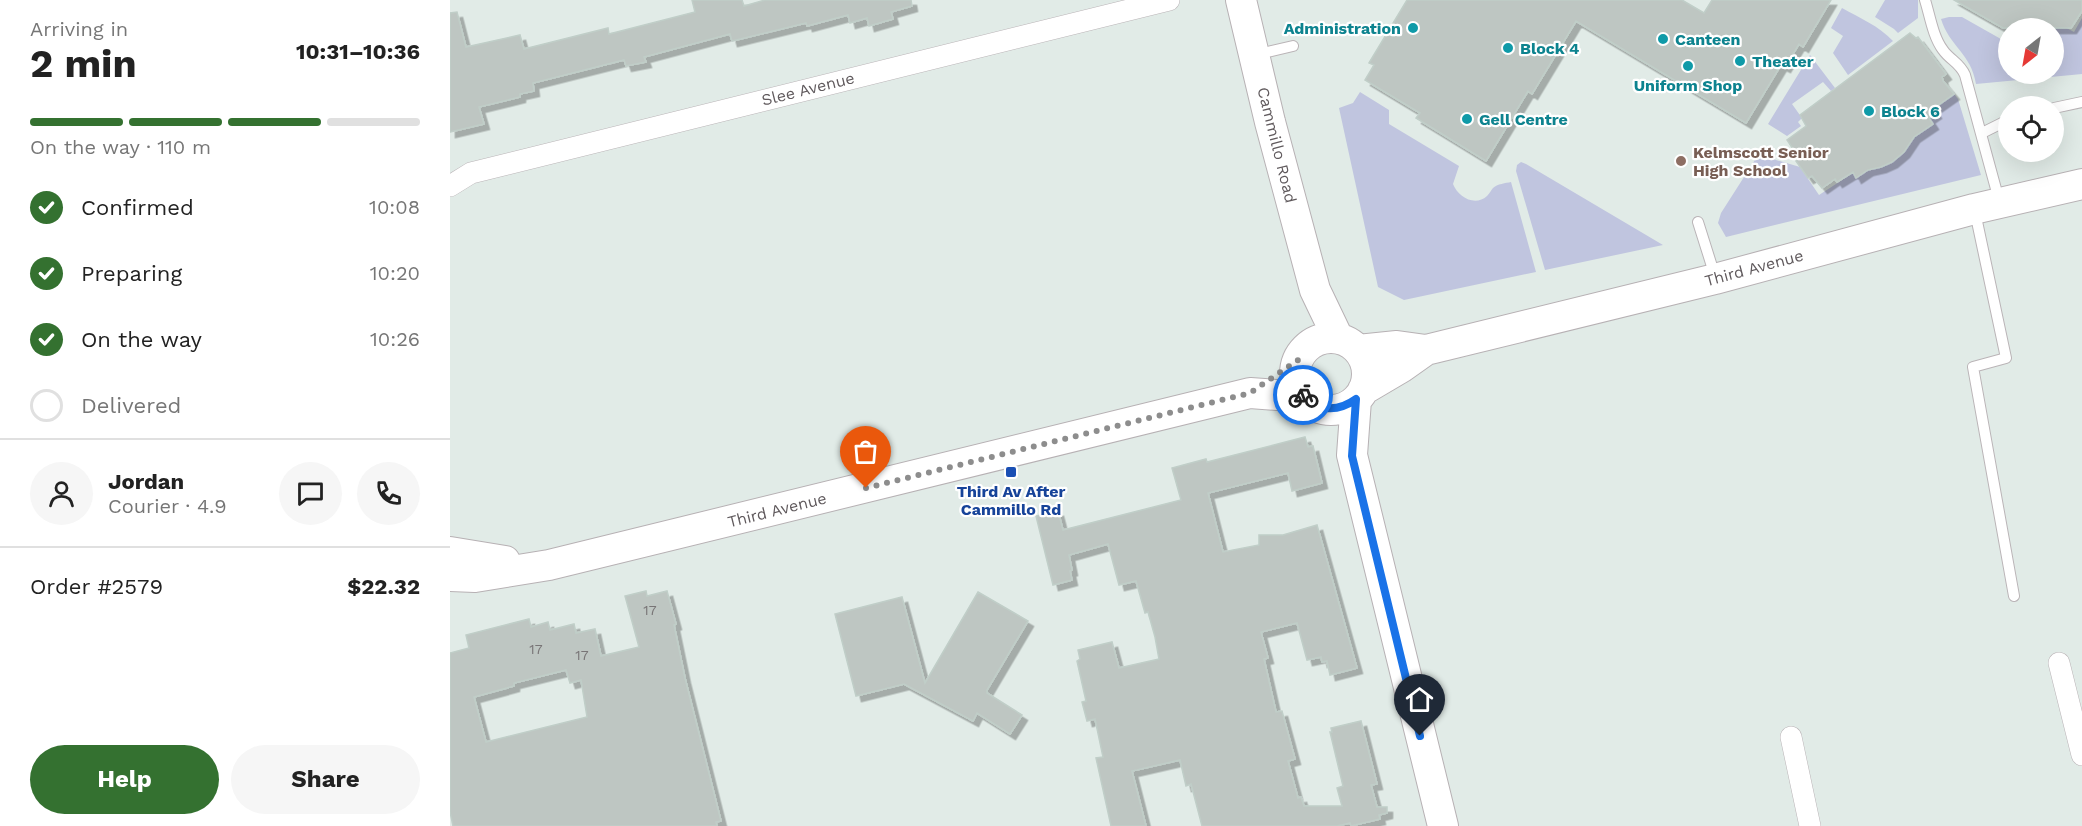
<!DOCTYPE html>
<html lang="en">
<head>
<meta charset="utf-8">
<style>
	body { margin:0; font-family:"Work Sans",sans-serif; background:#f6f6f6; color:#222; height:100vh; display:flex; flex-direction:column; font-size:22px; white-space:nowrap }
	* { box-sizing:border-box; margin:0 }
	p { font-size:20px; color:#767676 }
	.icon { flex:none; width:33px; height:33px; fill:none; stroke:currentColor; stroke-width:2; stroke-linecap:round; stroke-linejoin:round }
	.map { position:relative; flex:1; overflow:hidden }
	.details { display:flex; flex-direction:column; background:#fff; width:450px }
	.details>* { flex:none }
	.needle { width:39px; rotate:211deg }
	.buttons { position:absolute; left:1548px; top:18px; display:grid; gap:12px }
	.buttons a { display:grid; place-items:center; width:66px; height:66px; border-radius:50%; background:#fff; box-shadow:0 6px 24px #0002; font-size:30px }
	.pin { position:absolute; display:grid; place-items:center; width:51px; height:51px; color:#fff; margin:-62px -26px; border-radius:50% 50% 50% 0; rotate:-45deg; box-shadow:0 0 6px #0007 }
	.pin .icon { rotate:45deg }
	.courier { position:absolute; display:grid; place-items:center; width:60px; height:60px; margin:-30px; border:4px solid #1a73e8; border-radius:50%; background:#fff; color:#222; box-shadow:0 2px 8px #0007 }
	.summary em { font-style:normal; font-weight:700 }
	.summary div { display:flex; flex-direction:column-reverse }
	.summary { display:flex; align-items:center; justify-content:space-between; height:102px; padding:0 30px }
	h1 { font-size:39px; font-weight:700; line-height:45px }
	.bar { display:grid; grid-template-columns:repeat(4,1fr); gap:9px 6px; align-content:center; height:72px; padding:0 30px }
	.bar i { height:8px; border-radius:4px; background:#e0e0e0 }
	.bar .on { background:#347130 }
	.bar p { grid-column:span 4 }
	.line { display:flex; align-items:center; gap:15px; padding:0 30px; border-top:2px solid #e0e0e0 }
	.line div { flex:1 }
	.round { display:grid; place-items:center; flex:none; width:63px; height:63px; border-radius:32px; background:#f6f6f6 }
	ol { padding:0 30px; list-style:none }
	li { display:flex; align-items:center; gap:18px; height:66px }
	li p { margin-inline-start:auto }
	li .icon { padding:6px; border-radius:50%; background:#347130; color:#fff; stroke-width:4 }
	li:last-child { color:#767676 }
	li i { width:33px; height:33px; border:3px solid #e0e0e0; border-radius:50% }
	.primary-button { display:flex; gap:12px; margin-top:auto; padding:12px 30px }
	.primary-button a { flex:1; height:69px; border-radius:36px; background:#347130; color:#fff; font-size:24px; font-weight:700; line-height:69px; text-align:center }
	.primary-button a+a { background:#f6f6f6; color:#222 }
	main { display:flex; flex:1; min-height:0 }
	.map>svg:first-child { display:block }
	.green { fill:#c0c5df }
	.building { fill:#bec6c2; stroke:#c0cec8; stroke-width:1.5; fill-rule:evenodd; filter:url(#shadow) }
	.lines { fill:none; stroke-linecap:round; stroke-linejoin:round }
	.lane-casing { stroke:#bab4b7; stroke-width:12 }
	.street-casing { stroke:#bab4b7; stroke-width:22 }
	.secondary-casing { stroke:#b7b1b4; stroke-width:32 }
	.lane { stroke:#fff; stroke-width:10 }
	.street { stroke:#fff; stroke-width:21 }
	.secondary { stroke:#fff; stroke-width:30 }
	.done { stroke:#8d8d8d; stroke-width:6; stroke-dasharray:0 10.8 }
	.route { stroke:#1a73e8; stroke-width:8 }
	.culture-dot { fill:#0f9aa8; stroke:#fff; stroke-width:2 }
	.education-dot { fill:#8d6e63; stroke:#fff; stroke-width:2 }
	.transit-dot { fill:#1a4fb4; stroke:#fff; stroke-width:2 }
	.labels { text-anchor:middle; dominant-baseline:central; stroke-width:4.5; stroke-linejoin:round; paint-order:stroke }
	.number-label { font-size:14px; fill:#787576 }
	.culture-label { font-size:16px; font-weight:bold; fill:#0d838f; stroke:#fff; text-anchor:start }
	.street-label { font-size:16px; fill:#605a5d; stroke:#fff }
	.education-label { font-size:16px; font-weight:bold; fill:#785e54; stroke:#fff; text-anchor:start }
	.transit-label { font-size:16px; font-weight:bold; fill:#164399; stroke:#fff }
</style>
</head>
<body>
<main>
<section class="details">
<div class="summary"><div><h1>2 min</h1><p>Arriving in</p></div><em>10:31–10:36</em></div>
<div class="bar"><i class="on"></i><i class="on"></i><i class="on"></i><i></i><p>On the way · 110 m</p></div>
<ol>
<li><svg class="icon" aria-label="check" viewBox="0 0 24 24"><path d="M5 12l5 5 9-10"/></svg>Confirmed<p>10:08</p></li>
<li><svg class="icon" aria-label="check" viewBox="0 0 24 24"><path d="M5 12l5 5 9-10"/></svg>Preparing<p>10:20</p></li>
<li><svg class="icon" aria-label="check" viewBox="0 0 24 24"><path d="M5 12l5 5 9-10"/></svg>On the way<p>10:26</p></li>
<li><i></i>Delivered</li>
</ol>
<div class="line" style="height:108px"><a class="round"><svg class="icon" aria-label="person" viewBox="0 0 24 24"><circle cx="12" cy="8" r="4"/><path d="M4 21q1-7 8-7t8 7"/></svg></a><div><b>Jordan</b><p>Courier · 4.9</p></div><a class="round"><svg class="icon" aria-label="chat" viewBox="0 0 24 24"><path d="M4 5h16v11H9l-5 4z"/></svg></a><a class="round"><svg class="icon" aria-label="phone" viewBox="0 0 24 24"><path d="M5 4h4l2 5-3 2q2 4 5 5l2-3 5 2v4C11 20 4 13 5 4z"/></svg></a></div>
<div class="line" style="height:78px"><div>Order #2579</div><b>$22.32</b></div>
<div class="primary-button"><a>Help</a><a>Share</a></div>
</section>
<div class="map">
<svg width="1632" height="826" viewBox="0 0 1632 826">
	<defs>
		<filter id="shadow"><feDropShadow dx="5.5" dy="5.5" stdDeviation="0" flood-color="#0004"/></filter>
	</defs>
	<rect width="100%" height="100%" fill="#e1ebe7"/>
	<path class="green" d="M1435 0H1468V18L1448 33 1444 29 1425 17Z
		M1392 8C1410 18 1429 26 1443 41L1398 75 1383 53 1393 36 1381 28Z
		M1499 17H1512L1558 43V74H1604V28H1594L1600 19 1624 32 1632 18V74L1526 84C1521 53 1499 46 1491 19Z
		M1360 55 1385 88 1381 91 1373 82 1342 104 1352 118 1348 122 1351 126 1337 136 1318 124Z
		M910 92 939 110V124L1009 166 1003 184C1008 197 1025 207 1037 196 1040 193 1041 190 1043 188 1047 184 1056 183 1061 182L1086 272 954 300 928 287 889 108 903 103Z
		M1504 94 1508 99 1531 175 1276 237 1268 223 1271 213 1310 152 1326 160 1350 167 1369 195 1403 173 1406 178 1418 170 1431 167 1442 162 1454 152 1464 137 1482 124 1479 118 1486 113 1483 109Z
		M1071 162 1076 164 1213 245 1095 270 1066 171 1067 165Z"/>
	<path class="building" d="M242 0H292L294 6 315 0H461L462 6 441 12 443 19 419 26 417 18 400 23 398 15 357 26 356 23 282 41 280 34 194 57 196 62 176 66 174 60 83 83 84 91 70 94V97L29 107 34 124 0 132V13L7 12 16 47 70 35 74 49 158 28 159 34 245 12Z
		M957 0H1232L1254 13 1262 0H1381L1353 47 1349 44 1335 67 1331 65 1296 123 1126 21 1082 94 1078 91 1036 161 966 118 970 113 915 80 924 65 919 63Z
		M1504 0H1632V11L1621 28H1553Z
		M1460 33 1466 38 1468 37 1496 74 1492 77 1493 81 1504 94 1483 109 1486 113 1479 118 1483 124 1464 137 1454 152 1442 162 1431 167 1418 170 1406 178 1403 172 1387 182 1385 179 1372 188 1362 176 1358 178 1346 161 1348 159 1343 153 1345 152 1337 140 1356 126 1350 115Z
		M855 437 858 447 863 446 872 483 842 491 838 473 758 493 773 552 809 545V535H833L867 525 907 668 880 675 877 661 872 662 871 657 857 660 847 623 811 632 818 658 814 659 826 712 832 711 845 759 838 761 848 798 851 797 854 806H892L887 788 893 786 880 732H882L881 728 911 721 927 784 921 785 927 807H937V813L929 815 930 819 901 826 900 823 887 826H752L741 784 736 786 730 760 682 771 696 826H661L646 758 653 757 645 719 637 721 632 702 636 701 627 661 630 659 628 650 662 642 669 668 709 659 705 637 698 612 695 613 686 581 669 585 658 544 619 555 622 570 620 571 622 580 603 585 586 516 608 511 613 530 731 500 722 468 756 459 757 462Z
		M196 591 197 596 217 591 226 624 224 625 235 678 271 821 266 822 267 826H3L0 812V653L19 648 16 635 79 619 81 627 98 622 100 630 124 624 126 633 145 629 151 656 189 647 175 596ZM116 670 120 683 131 680 137 717 36 742 24 697 64 686V683Z
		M528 592 578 621 537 690V693L572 715 560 734 527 713 523 721 454 684 406 696 385 614 452 597 475 683Z"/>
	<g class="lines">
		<defs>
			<path id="lane" d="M1475 0C1480 16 1483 37 1493 50 1500 60 1510 63 1515 75L1549 200
				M805 55 843 46
				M1604 108 1632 102
				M1532 133 1558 120
				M1525 212 1556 358 1523 367 1564 596
				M1248 222 1265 276"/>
			<path id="street" d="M0 186 21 173 719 0
				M1609 663 1632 755
				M1341 737 1360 826"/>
			<path id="secondary" d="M791 0 820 122 865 290 888 338
				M845 374a36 36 0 1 1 72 0a36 36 0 1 1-72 0Z
				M908 350 947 346 976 350 1265 279 1524 209 1632 184
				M913 390 952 367 976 350
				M906 400 902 455 993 826
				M0 552 55 561
				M0 576 25 577 99 565 800 393 854 397"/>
		</defs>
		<use href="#lane" class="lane-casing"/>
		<use href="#street" class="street-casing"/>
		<use href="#secondary" class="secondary-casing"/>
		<use href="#lane" class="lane"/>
		<use href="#street" class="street"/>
		<use href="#secondary" class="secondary"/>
	</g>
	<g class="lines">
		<path class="done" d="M416 488 800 393 848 360 846 380 853 395"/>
		<path class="route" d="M853 395C868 412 888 412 906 399L902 456 970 736"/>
	</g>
	<g class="culture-dot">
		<circle cx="963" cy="28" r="6"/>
		<circle cx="1213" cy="39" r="6"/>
		<circle cx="1058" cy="48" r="6"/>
		<circle cx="1290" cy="61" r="6"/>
		<circle cx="1238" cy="66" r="6"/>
		<circle cx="1419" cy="111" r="6"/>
		<circle cx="1017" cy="119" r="6"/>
	</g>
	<circle class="education-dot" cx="1231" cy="161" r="6"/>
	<rect class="transit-dot" x="555" y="466" width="12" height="12" rx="3"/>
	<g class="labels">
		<g class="number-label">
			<text x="200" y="610">17</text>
			<text x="86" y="649">17</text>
			<text x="132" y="655">17</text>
		</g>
		<g class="culture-label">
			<text x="951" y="28" text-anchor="end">Administration</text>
			<text x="1225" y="39">Canteen</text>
			<text x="1070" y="48">Block 4</text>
			<text x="1302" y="61">Theater</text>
			<text x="1238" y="85" text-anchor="middle">Uniform Shop</text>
			<text x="1431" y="111">Block 6</text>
			<text x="1029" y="119">Gell Centre</text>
		</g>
		<g class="street-label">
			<text transform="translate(358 89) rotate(-14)">Slee Avenue</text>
			<text transform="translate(827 145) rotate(76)">Cammillo Road</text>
			<text transform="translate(1304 268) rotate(-15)">Third Avenue</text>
			<text transform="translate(327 510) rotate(-14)">Third Avenue</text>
		</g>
		<g class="education-label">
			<text x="1243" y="152">Kelmscott Senior<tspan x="1243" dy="18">High School</tspan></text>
		</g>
		<g class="transit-label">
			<text x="561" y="491">Third Av After<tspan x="561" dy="18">Cammillo Rd</tspan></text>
		</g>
	</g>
</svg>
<div class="buttons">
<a><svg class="needle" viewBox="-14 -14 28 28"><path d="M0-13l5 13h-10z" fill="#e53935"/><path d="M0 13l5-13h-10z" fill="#767676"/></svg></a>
<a><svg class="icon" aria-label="locate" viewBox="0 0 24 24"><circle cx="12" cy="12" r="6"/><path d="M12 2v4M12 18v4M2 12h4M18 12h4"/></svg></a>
</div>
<div class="pin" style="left:416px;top:488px;background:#ea580c"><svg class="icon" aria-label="bag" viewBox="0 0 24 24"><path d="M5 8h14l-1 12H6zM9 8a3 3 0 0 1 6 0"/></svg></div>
<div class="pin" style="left:970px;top:736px;background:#1f2937"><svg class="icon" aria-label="home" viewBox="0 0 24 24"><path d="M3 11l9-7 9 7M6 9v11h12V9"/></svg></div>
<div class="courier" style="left:853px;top:395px"><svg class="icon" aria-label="bike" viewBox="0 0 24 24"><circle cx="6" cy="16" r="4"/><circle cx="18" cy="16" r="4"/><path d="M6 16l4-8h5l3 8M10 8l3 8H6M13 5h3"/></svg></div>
</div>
</main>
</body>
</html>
